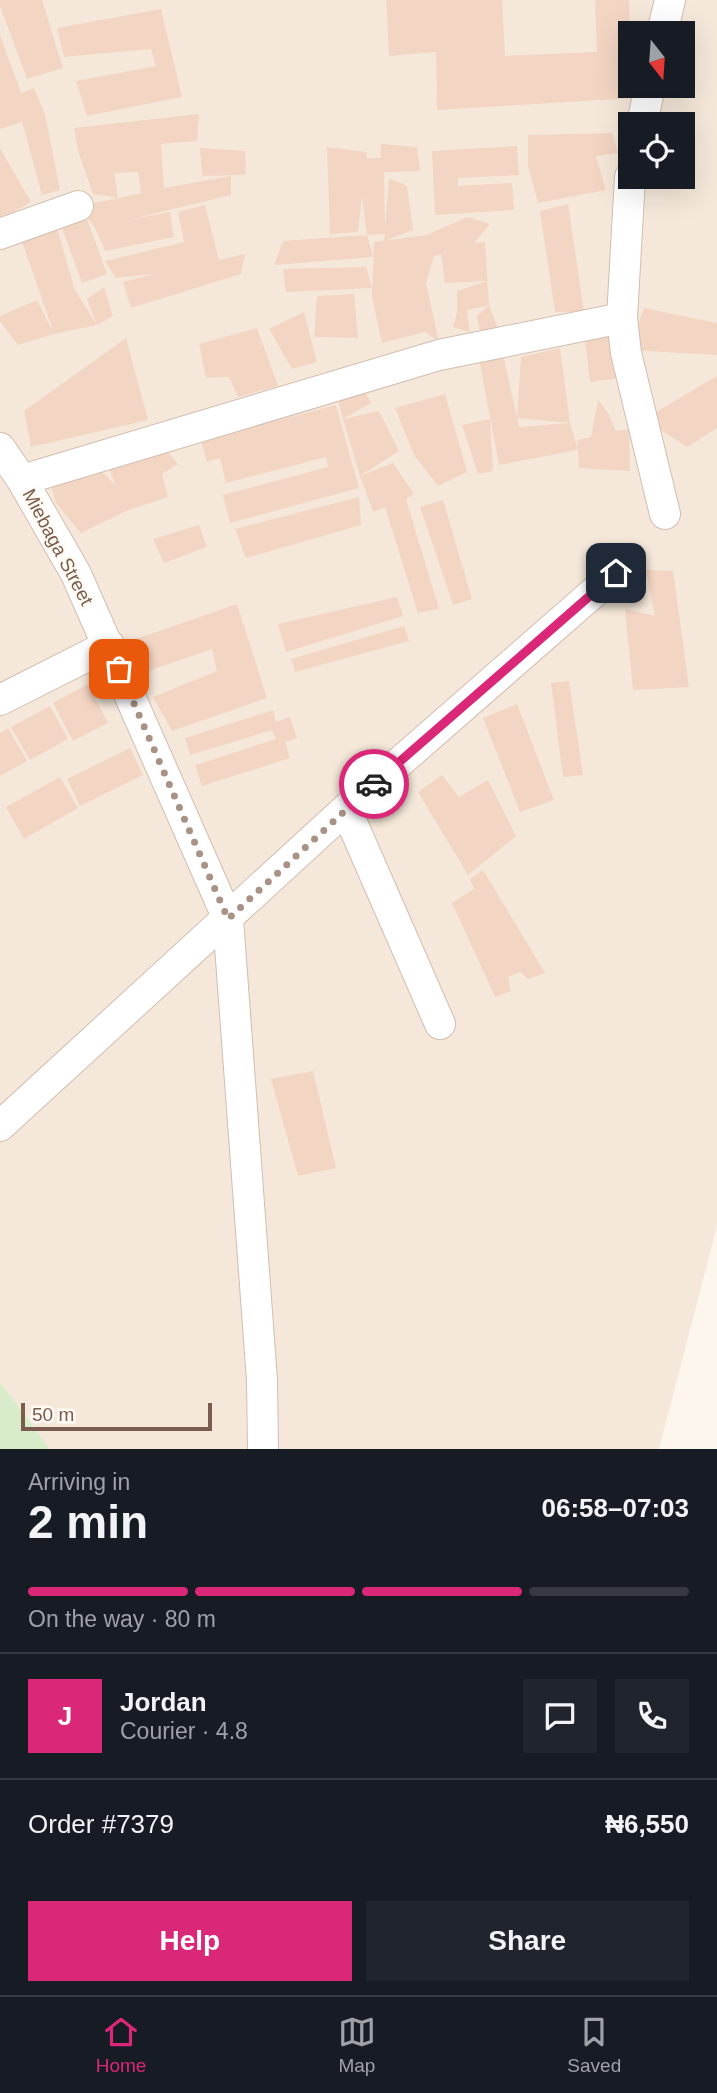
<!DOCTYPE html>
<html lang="en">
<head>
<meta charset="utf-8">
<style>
	body { margin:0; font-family:Helvetica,sans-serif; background:#20242c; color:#f1f3f6; height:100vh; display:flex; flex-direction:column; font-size:26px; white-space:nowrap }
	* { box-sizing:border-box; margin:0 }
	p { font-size:23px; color:#9ea1a6 }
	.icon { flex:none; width:38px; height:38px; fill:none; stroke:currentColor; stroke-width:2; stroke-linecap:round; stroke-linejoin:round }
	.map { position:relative; height:1449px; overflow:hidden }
	.side { display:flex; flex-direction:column; background:#171b24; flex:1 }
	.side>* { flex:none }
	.needle { width:46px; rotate:163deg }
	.fabs { position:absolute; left:618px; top:21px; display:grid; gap:14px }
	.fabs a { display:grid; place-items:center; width:77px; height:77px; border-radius:0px; background:#171b24; box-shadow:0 7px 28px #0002; font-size:35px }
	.scale { position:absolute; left:21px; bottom:18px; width:191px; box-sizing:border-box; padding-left:7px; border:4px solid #7a5c4d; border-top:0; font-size:19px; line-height:24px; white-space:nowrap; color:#7a5c4d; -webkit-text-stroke:5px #fffaf3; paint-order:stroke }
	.pin { position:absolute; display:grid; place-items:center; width:60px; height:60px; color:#fff; margin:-30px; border-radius:14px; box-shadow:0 4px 10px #0006 }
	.courier { position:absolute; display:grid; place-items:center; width:70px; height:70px; margin:-35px; border:5px solid #db2777; border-radius:50%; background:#fff; color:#222; box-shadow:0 2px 9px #0007 }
	.summary em { font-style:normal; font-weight:600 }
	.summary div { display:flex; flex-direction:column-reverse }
	.summary { display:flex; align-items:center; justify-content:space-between; height:119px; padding:0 28px }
	h1 { font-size:46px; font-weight:600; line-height:52px }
	.bar { display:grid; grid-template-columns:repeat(4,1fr); gap:10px 7px; align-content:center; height:84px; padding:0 28px }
	.bar i { height:9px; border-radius:5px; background:#363941 }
	.bar .selected { background:#db2777 }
	.bar p { grid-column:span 4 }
	.line { display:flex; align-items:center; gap:18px; padding:0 28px; border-top:2px solid #363941 }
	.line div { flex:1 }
	.round { display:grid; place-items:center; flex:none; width:74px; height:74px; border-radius:0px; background:#20242c }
	.button { display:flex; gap:14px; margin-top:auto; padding:14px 28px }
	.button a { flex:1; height:80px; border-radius:0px; background:#db2777; color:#fff; font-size:28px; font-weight:600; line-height:80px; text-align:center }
	.button a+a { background:#20242c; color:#f1f3f6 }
	.dock { display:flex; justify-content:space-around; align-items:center; height:98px; border-top:2px solid #363941; background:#171b24; font-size:19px; color:#9ea1a6 }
	.dock a { display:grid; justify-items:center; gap:4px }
	.dock .selected { color:#db2777 }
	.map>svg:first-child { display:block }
	.residential { fill:#f5e8da; fill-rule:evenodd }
	.green { fill:#d8ecc9 }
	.building { fill:#f3d5c3; fill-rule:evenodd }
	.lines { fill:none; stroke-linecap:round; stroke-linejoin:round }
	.street-casing { stroke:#d1beb0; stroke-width:32 }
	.street { stroke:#fff; stroke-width:30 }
	.done { stroke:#a89285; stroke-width:7; stroke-dasharray:0 12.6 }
	.route { stroke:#db2777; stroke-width:9 }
	.labels { text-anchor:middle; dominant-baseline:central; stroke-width:5; stroke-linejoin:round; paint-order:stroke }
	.street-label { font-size:19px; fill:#7a5c4d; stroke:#fffaf3 }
</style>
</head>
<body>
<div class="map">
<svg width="717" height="1449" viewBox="0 0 717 1449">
	<rect width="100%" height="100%" fill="#fdf6ec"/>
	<path class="residential" d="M0 0H717V1226L659 1449H50L0 1382ZM630 33H682V86H630ZM630 124H682V177H630Z"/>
	<path class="green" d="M0 1382 50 1449H0Z"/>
	<path class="building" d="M0 0H42L63 68 27 79 0 6Z
		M386 0H502L505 56 597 52 595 0H629L632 98 437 110 436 52 389 56Z
		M161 9 182 97 87 116 76 81 156 66 151 49 64 57 57 28Z
		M0 35 21 93 34 88 45 114 60 190 42 195 22 122 0 129Z
		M199 114 197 141 161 144 164 188 231 176V195L128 220 170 212 174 237 105 251 95 228 78 206 118 198 93 194 78 151 74 128ZM138 172 141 193 118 198 114 173Z
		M612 133 618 153 596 156 606 190 538 203 528 166V135Z
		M381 144 417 147 420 171 384 172 385 228 389 178 407 186 413 230 384 241 385 234 367 235 362 197 358 232 330 234 327 147 367 152 366 158H381Z
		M517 146 519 175 458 178V186L512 183 514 210 435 215 432 151Z
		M0 148 31 202 0 220Z
		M200 148 245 151 246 175 202 176Z
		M568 204 584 312H555L540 211Z
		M205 205 219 260 245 254 241 274 131 308 123 282 154 274 116 278 105 261 184 242 178 212Z
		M468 217 490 224 474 243 485 242 489 305 467 310 470 332 453 327 457 312V291L487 281 445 283 441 254 434 256 426 283 439 342 425 332 382 343 372 297 374 242 426 235Z
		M87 219 107 274 82 283 62 228Z
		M56 225 75 290 97 325 54 334 20 236Z
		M367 235 373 257 274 265 283 241Z
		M366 267 372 288 286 292 283 269Z
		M104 287 113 316 97 325 87 299Z
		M354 294 358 338 314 337 317 296Z
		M37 300 54 334 18 345 0 321V316Z
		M489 305 498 328 480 333 477 316Z
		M644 308 717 323V355L629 350Z
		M304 312 317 362 292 369 269 329Z
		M257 328 278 386 238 397 229 377 206 378 199 344Z
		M618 335 620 378 590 382 585 339Z
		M126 338 148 420 31 447 24 411Z
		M560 348 570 423 578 450 577 440 591 437 598 400 608 413 616 431 629 429 630 471 579 468 578 450 499 465 479 359 503 354 519 427 570 423 517 418 521 357Z
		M717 376V428L687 447 644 419Z
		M364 389 371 403 343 419 338 401Z
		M445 394 467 472 438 486 414 455 395 408Z
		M336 405 359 488 230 523 223 495 328 467 326 457 226 483 220 458 207 462 201 441Z
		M379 411 399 451 360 476 343 419Z
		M490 419 493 471 478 474 462 425Z
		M163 446 178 464 162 474 168 497 128 510 81 533 56 503 50 483 90 459 116 486 107 464Z
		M393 463 414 494 406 499 439 609 418 613 385 507 373 512 360 476Z
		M359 497 361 525 246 558 235 529Z
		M443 500 472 599 453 605 420 507Z
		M199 525 207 547 164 563 153 539Z
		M646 570 673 571 689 687 633 690 625 609 655 616Z
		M397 597 403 616 286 652 278 624Z
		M237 604 267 698 172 731 153 697 217 671 212 649 140 674 130 641Z
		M404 626 409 641 295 672 291 659Z
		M569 681 583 775 563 777 551 683Z
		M88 684 108 723 73 741 53 703Z
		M517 704 554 800 520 812 483 718Z
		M50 706 68 739 30 760 11 727Z
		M273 710 276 722 290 717 297 738 285 742 290 758 202 786 195 765 276 739 272 730 190 755 185 738Z
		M8 728 27 761 0 776V733Z
		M130 748 143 775 80 806 67 779Z
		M442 775 459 797 488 780 516 836 468 875 418 792Z
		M60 777 78 808 24 839 6 807Z
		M483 870 545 973 528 979 520 972 508 977 511 991 495 997 452 903 474 889 470 879Z
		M313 1071 336 1168 298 1176 271 1079Z"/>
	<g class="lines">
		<defs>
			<path id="street" d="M662 33 670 0
				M642 124 650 86
				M630 177 622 318 626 353 665 514
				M0 234 78 206
				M0 448 22 480 76 574 228 919 262 1380 263 1449
				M22 480 439 355 622 318
				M0 700 109 645
				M346 809 440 1024
				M0 1126 346 809 616 573"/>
		</defs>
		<use href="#street" class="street-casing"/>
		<use href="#street" class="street"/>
	</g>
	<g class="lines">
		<path class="done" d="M119 669 228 919 374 784"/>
		<path class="route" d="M374 784 616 573"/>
	</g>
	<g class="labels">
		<g class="street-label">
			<text transform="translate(58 547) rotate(62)">Miebaga Street</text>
		</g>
	</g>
</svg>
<div class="fabs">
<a><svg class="needle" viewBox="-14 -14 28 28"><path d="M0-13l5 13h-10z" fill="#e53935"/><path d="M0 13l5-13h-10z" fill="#9ea1a6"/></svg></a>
<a><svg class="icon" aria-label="locate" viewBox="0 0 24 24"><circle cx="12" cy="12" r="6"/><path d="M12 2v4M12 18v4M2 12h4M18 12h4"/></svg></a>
</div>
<div class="scale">50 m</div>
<div class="pin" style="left:119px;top:669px;background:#ea580c"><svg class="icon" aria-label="bag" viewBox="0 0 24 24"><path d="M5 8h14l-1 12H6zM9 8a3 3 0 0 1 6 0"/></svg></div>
<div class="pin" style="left:616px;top:573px;background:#1f2937"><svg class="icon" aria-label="home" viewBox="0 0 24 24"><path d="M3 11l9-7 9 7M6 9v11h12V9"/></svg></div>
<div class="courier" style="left:374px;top:784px"><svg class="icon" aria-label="car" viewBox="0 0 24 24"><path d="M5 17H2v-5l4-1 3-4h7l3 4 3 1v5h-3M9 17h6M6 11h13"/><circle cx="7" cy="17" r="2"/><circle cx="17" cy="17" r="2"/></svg></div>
</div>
<section class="side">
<div class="summary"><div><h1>2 min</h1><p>Arriving in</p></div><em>06:58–07:03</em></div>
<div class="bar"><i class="selected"></i><i class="selected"></i><i class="selected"></i><i></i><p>On the way · 80 m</p></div>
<div class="line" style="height:126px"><b class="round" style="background:#db2777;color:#fff">J</b><div><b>Jordan</b><p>Courier · 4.8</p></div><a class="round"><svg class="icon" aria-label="chat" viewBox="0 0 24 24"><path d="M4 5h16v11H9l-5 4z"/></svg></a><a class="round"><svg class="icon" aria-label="phone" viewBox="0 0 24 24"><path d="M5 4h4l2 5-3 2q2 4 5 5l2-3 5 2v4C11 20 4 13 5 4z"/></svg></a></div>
<div class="line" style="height:91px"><div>Order #7379</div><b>₦6,550</b></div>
<div class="button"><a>Help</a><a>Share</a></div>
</section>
<nav class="dock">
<a class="selected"><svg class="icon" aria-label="home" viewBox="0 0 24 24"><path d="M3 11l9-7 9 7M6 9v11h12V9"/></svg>Home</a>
<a><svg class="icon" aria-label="map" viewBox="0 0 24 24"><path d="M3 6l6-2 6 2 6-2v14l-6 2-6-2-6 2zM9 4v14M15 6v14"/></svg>Map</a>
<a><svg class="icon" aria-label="saved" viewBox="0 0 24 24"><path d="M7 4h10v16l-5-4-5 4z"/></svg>Saved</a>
</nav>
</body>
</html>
